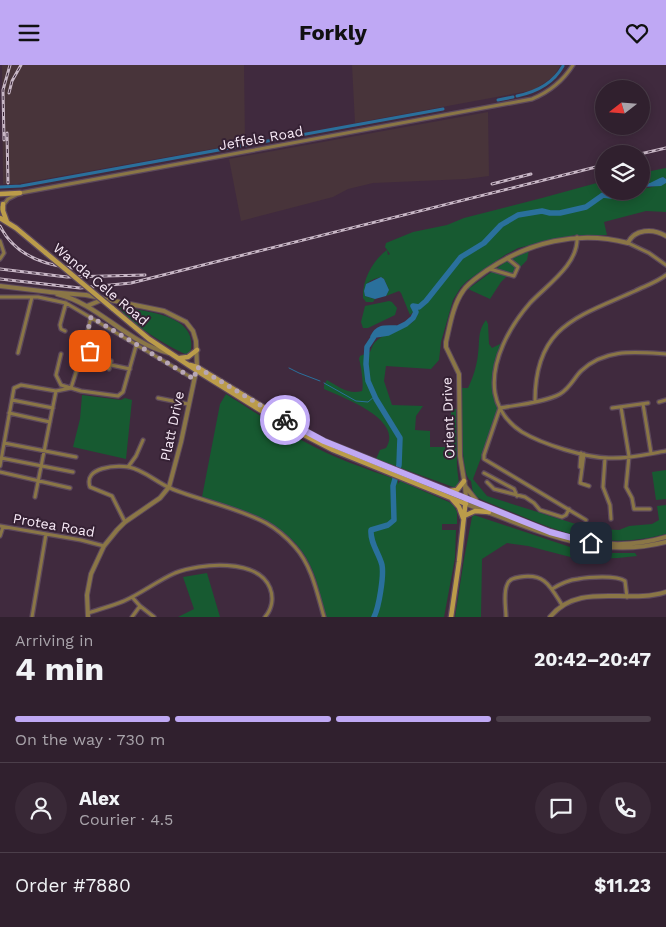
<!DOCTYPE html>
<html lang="en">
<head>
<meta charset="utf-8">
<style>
	body { margin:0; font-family:"Work Sans",sans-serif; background:#382836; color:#f1f3f6; height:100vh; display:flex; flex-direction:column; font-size:19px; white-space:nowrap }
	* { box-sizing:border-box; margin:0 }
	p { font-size:16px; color:#a8a3aa }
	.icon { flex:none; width:28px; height:28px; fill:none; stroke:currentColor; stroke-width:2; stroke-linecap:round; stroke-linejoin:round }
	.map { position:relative; height:552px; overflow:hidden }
	.details { display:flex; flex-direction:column; background:#30202e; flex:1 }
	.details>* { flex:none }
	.needle { width:32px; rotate:253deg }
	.fabs { position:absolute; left:595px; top:15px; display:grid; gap:10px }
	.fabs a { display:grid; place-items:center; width:55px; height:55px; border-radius:50%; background:#30202e; box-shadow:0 2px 12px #0003,0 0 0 1px #4b3e4a; font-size:25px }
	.pin { position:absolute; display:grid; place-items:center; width:42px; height:42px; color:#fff; margin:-21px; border-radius:10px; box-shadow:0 2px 8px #0006 }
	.courier { position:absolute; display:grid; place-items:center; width:50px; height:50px; margin:-25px; border:4px solid #bfa8f4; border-radius:50%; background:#fff; color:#222; box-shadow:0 1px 6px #0007 }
	.overview em { font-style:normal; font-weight:700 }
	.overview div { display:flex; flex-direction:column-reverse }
	.overview { display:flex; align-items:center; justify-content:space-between; height:85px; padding:0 15px }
	h1 { font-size:32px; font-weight:700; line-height:38px }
	.bar { display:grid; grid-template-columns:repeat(4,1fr); gap:8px 5px; align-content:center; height:60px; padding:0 15px }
	.bar i { height:6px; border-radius:4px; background:#4b3e4a }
	.bar .active { background:#bfa8f4 }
	.bar p { grid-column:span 4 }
	.line { display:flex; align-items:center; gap:12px; padding:0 15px; border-top:1px solid #4b3e4a }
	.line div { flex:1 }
	.round { display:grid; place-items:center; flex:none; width:52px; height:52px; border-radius:26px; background:#382836 }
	header { display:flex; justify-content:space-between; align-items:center; height:65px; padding:0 15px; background:#bfa8f4; color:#111; font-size:22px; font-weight:700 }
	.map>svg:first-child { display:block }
	.industrial { fill:#48343a }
	.green { fill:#175a31 }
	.water { fill:#2a709c }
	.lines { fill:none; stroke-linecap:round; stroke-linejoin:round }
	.stream { stroke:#2a709c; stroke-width:1 }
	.canal { stroke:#2a709c; stroke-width:3 }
	.river { stroke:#2a709c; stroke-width:5.5 }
	.minor-casing { stroke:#5d495c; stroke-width:5.5 }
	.tertiary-casing { stroke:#5d495c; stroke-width:6 }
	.secondary-casing { stroke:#5d495c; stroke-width:7 }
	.minor { stroke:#8a7646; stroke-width:3 }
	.tertiary { stroke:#8a7646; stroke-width:4 }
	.secondary { stroke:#bb9c4a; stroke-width:4.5 }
	.rail-casing { stroke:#c7b6c5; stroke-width:3 }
	.rail { stroke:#352134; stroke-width:1; stroke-dasharray:4; stroke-linecap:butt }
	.secondary-bridge-casing { stroke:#5d495c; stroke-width:7; stroke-linecap:butt }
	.secondary-bridge { stroke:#bb9c4a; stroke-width:4.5 }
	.done { stroke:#b8a7b6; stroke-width:5; stroke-dasharray:0 9 }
	.route { stroke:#bfa8f4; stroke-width:6 }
	.labels { text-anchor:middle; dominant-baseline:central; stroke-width:4; stroke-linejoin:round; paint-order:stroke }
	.street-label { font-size:14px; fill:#f8eaf7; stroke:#352134 }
</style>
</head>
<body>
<header><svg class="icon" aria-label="menu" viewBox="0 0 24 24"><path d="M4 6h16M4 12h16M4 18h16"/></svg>Forkly<svg class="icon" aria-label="heart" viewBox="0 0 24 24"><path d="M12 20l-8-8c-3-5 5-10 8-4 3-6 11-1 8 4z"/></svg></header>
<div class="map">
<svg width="666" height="552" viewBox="0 0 666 552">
	<rect width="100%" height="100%" fill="#402a3e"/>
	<path class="industrial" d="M2 0H244L245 78 17 119H3Z
		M352 0H561L553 12 534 25 355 58Z
		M488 47 489 111 466 114 373 118 348 124 333 132 241 156 229 94Z"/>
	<path class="green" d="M666 103V114L663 112 650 119 641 120V108Z
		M604 116V126H641V122L648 123 666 118V147L646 146 604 157 607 170H575L518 183 505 190 467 216 461 222 453 235 441 277 439 295 431 304 386 301 384 316 392 340 423 341 416 351 415 365 430 366V382H451V344H456L457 402 459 419 457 422H453L376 394 380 385 386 383C404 354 343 333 324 324V320L327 315C339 322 349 330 362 326 364 320 361 300 359 294L360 291 370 287C371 285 372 282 373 280 384 262 425 267 416 239L412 240 411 244 414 246 410 250 401 228 399 226 386 231 389 225 384 214 381 212C370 215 363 218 365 231L375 234 373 237H366L363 233C362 215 373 195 387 185L388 190 390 189 385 182 386 178 413 167 447 160 464 153 542 133Z
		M529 185 527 195 513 210 506 212 501 217 490 234 468 224 508 195Z
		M389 236 392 237 397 243 395 250 368 263H363L361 257 365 241Z
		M119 242C143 246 201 249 190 288L185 289C167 281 129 258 119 242Z
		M486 255 488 259 489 279 492 283 502 278C499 292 492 307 493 321 493 331 499 340 498 348L473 414 487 431 582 461 599 464 619 465 629 461 652 459 659 455 657 441 666 440V469C609 484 571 472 519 450 505 444 490 439 476 432L473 428 471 416C459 410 463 339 462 323H468C473 313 477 300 478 289 480 276 477 267 486 255Z
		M226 329C252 345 277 363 305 377 334 393 366 404 398 415V419L400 416 449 437 454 441 457 447V459H442V465H456L455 493 444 552H326C321 535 318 516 310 500 291 458 243 446 202 432L220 339Z
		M82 330 121 335 125 333 132 335 126 394 73 382 80 354Z
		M666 405V434L656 435 652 407Z
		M474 450 573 483 607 488H635L637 491 618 493 578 494 528 481 507 478 482 494 481 552H455L464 494 472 452Z
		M207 508 220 552H178L194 544 183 512Z"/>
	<path class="water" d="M663 112 666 114V118L661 121 641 122 642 119 650 118 660 113Z
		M381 212 384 214 389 225 386 231 375 234 365 231 364 226 366 219Z"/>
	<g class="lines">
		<path class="stream" d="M289 303 299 308 320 316
			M324 318 356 336 368 337 375 331"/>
		<path class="canal" d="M517 31C536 27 553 19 563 1
			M498 35 513 32
			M0 122 21 121 443 44"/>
		<path class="river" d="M373 272C378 261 386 263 396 263
			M374 552C379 542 384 511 382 500 379 488 370 478 371 465L388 460 394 455 393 421 399 400 400 373 376 334 368 316 366 299 367 282 375 270 388 268 406 259 413 253 416 247 413 241 419 242 426 236 461 192 484 178 501 160 518 150 542 146 550 148H560L586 142 603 130 611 131 628 126"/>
		<defs>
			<path id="minor" d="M0 144 8 134 20 128 532 34C549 27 563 16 573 0
				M577 172C579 199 547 220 530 238 510 261 490 296 495 328 498 345 508 358 522 367 542 379 586 393 609 393 628 394 648 389 666 386
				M0 176 4 188 0 194
				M628 178 649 188 666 200
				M490 204 514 211 518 202 507 193
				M0 232H38L66 238 194 314
				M65 266 61 264 60 260 66 238
				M18 288 32 232
				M61 289 56 310 61 320 81 326 118 331 123 327 136 281
				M111 300 130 304
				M109 304 111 296
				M158 333 188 339
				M12 335 53 343
				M535 336C535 261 577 252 635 226 645 221 657 217 666 210
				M659 337 666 335
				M643 339 651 388
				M621 342 629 391 626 422 632 433 634 444H650
				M612 343 648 338
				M9 348 50 357
				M4 378 76 392
				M584 389 580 418 589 421
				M1 393 73 407
				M605 393 603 422 610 440 611 454
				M0 401 14 323 21 320 56 326
				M128 402 136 391 143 375
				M580 402 581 388
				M0 407 70 423
				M484 408 514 424 517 431
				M487 417 494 424 525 432 534 438 540 445 562 452 566 450 569 444
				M35 432 56 326 71 323 78 301 87 297 91 284 85 278 91 252
				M586 455 484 394V390L500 343C517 340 546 337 560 329 570 323 574 313 581 306 605 283 636 287 666 289
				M125 457 112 431 90 422C83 402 116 400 129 402 144 405 156 417 170 423 201 436 236 442 266 458 277 464 287 473 295 482 312 501 317 528 324 552
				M0 461 81 475 104 481
				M0 471 3 462
				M552 524C560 519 568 515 578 514 588 512 617 510 625 516L627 532
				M132 532 140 541 154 552
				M88 548C100 544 112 541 124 536 142 528 157 516 175 508 200 498 258 493 270 523 274 533 272 544 265 552
				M32 552 46 469
				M132 552 140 541
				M506 552C506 543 503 529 507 520 509 514 514 513 520 512 545 508 550 521 562 540"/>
			<path id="tertiary" d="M666 171C653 163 634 164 628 178 578 165 528 177 486 206 478 212 468 218 463 226 453 240 450 260 446 277V282L459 309 460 391 465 421 466 433C536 458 589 495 666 472
				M0 221 50 227
				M49 227 86 230 164 246 186 257 193 266 196 276 197 302 181 377 169 422 160 433 125 457 117 465 104 481 91 509 87 530 88 552
				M57 229C99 239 127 278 169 288
				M87 241 104 234
				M465 421 476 435
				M466 439C533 463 593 496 666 477
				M550 552C579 516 627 540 666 527"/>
			<path id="secondary" d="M0 129 20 128
				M3 139V146L7 157
				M0 153 16 163 46 188
				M112 243 149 274 202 309 281 358 333 385 466 439
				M180 293 188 292 197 285
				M190 300 197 302 283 354 324 376 466 433 459 497 451 552
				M449 426 457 425 464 416
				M452 434 459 442 463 453
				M464 451 475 446 489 447"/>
		</defs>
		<use href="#minor" class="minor-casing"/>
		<use href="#tertiary" class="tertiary-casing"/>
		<use href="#secondary" class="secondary-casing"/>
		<use href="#minor" class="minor"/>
		<use href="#tertiary" class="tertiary"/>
		<use href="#secondary" class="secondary"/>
		<defs>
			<path id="rail" d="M9 28 12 16 21 0
				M7 68 8 118
				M4 75 3 25 10 0
				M640 89 666 83
				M492 119 531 109
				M0 161C14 189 43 200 72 203
				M0 204 67 212 145 210
				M0 214 80 223 131 218 604 100"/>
		</defs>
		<use href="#rail" class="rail-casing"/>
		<use href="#rail" class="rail"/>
		<defs>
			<path id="secondary-bridge" d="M46 188 112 243"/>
		</defs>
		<use href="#secondary-bridge" class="secondary-bridge-casing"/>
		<use href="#secondary-bridge" class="secondary-bridge"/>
	</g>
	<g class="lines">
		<path class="done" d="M90 286V283L85 278 91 252 194 314 197 302 285 355"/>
		<path class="route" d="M285 355 324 376 393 404 550 467 591 478"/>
	</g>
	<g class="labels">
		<g class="street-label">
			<text transform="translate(261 73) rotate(-10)">Jeffels Road</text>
			<text transform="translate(101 219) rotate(40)">Wanda Cele Road</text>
			<text transform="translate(448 353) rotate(-92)">Orient Drive</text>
			<text transform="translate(172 361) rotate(-78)">Platt Drive</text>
			<text transform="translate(54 460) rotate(10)">Protea Road</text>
		</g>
	</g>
</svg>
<div class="fabs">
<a><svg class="needle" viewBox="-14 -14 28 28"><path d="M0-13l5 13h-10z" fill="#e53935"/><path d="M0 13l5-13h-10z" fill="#a8a3aa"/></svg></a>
<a><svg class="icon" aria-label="layers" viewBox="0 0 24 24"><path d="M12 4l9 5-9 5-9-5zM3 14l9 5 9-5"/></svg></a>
</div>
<div class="pin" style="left:90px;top:286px;background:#ea580c"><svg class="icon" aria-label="bag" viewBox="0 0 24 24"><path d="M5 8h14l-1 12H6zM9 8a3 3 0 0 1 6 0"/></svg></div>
<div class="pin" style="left:591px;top:478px;background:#1f2937"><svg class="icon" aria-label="home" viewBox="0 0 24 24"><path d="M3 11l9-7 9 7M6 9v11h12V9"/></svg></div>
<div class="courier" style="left:285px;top:355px"><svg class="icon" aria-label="bike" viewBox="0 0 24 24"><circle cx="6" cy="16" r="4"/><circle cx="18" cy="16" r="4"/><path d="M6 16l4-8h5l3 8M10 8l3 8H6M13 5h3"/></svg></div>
</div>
<section class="details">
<div class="overview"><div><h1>4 min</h1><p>Arriving in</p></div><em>20:42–20:47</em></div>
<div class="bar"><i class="active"></i><i class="active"></i><i class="active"></i><i></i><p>On the way · 730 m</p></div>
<div class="line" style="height:90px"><a class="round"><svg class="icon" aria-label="person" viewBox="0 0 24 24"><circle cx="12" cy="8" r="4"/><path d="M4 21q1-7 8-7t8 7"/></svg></a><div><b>Alex</b><p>Courier · 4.5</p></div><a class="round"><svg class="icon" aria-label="chat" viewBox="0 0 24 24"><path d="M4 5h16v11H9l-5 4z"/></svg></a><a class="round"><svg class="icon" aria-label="phone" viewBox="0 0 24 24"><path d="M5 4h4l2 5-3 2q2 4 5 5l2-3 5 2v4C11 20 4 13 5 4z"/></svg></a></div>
<div class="line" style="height:65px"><div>Order #7880</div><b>$11.23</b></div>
</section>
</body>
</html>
